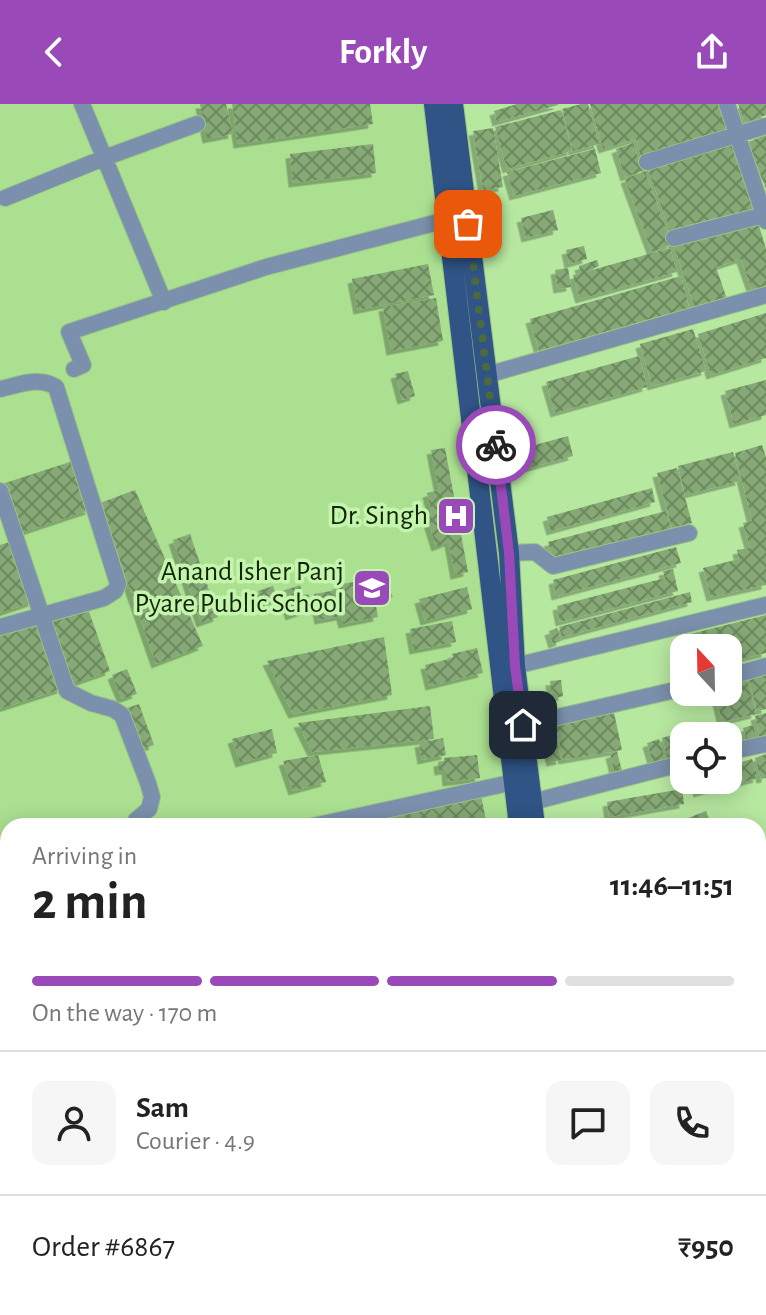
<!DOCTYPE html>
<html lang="en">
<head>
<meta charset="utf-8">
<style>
	body { margin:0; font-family:"Alegreya Sans",sans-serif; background:#f6f6f6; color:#222; height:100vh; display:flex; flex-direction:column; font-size:30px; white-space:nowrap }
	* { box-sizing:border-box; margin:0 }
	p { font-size:26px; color:#767676 }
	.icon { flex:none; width:44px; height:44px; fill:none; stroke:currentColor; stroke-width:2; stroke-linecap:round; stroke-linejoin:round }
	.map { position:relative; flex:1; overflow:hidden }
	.sheet { position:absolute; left:0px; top:714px; width:766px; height:498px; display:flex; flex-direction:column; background:#fff; border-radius:24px 24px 0 0; box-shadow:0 4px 20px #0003 }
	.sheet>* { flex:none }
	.needle { width:52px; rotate:338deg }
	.fabs { position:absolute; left:670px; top:530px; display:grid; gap:16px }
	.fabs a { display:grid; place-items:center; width:72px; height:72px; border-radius:16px; background:#fff; box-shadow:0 4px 20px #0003; font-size:40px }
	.pin { position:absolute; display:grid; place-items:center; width:68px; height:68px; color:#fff; margin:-34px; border-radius:16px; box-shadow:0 4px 12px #0006 }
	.courier { position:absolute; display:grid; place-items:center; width:80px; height:80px; margin:-40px; border:6px solid #9a49b8; border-radius:50%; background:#fff; color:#222; box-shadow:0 2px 10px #0007 }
	.head em { font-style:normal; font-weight:600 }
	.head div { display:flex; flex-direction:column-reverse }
	.head { display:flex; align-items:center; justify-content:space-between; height:136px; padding:0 32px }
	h1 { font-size:52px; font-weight:600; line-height:60px }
	.bar { display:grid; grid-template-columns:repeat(4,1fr); gap:12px 8px; align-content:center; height:96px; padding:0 32px }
	.bar i { height:10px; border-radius:6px; background:#e0e0e0 }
	.bar .on { background:#9a49b8 }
	.bar p { grid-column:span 4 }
	.line { display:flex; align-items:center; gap:20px; padding:0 32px; border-top:2px solid #e0e0e0 }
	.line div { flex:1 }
	.round { display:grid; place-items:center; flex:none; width:84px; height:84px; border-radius:16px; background:#f6f6f6 }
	header { display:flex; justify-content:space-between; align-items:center; height:104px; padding:0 32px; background:#9a49b8; color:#fff; font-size:36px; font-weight:600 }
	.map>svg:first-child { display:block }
	.built { fill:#abe091 }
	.building { fill:url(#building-cross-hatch); filter:url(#shadow) }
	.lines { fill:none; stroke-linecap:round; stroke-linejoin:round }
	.minor-casing { stroke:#9ac585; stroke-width:18 }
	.major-casing { stroke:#9ac585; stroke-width:22 }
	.minor { stroke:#7b90ad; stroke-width:16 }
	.major { stroke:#2f5485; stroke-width:20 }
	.done { stroke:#4d6a3e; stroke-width:8; stroke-dasharray:0 14.4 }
	.route { stroke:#9a49b8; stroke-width:10 }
	.labels { text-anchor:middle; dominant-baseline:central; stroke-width:7; stroke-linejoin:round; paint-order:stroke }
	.poi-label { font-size:28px; fill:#14260a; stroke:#c4f5ad; text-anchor:end }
</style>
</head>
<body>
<header><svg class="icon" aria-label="back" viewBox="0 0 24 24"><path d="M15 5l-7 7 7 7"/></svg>Forkly<svg class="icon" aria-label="share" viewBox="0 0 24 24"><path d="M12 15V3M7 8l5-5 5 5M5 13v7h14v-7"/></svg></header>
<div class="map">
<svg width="766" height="1211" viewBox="0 0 766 1211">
	<defs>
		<pattern id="building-cross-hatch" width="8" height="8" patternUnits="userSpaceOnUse" patternTransform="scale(2)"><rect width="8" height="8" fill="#86a976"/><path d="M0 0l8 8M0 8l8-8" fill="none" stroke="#6c895f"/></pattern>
		<filter id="shadow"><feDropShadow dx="-4.5" dy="4.5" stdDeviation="0" flood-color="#0004"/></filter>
	</defs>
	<rect width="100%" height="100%" fill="#b7e8a0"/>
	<path class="built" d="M0 0H424L509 722H8V1204H563L564 1211H0Z"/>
	<path class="building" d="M200 0H226L233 30 207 35Z
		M232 0H370L373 20 238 40Z
		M517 0H558V1L497 18 494 7Z
		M581 0H588L599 40 573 47 562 5Z
		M590 0H724L732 25 641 53 636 35 603 45Z
		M738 0H766V11L745 19Z
		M561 6 572 47 507 65 495 23Z
		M493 24 503 83 483 86 473 27Z
		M766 31V85L748 38Z
		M733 37 757 105 672 132 647 63Z
		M633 39 643 67 625 73 616 45Z
		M373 40 376 69 293 79 290 50Z
		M595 45 601 69 514 92 507 68Z
		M645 67 672 140 652 148 625 75Z
		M553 106 558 126 526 134 521 114Z
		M757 115 766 145V185L753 189 741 155 716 163 728 198 697 209 672 137Z
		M584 142 587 155 569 160 566 146Z
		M670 144 677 168 580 195 573 171 581 169 579 162 597 156 599 162 585 168Z
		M428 160 434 191 358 206 352 175Z
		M568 164 571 183 558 185 555 166Z
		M681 172 690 207 540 250 530 215Z
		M436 194 443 237 391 247 383 203Z
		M766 209V254L711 271 698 230Z
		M693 225 706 267 652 282 640 240Z
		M639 252 647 283 555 309 546 278Z
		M408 267 415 292 402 296 395 270Z
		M766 276V311L734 320 725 287Z
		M568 332 573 352 529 364 524 344Z
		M762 341 766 353V481L711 493 703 464 739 455 737 446 750 444 743 419 752 417 735 349Z
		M445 344 468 468 455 471 449 438 436 443 426 411 432 410 427 389 439 386 431 346Z
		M733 348 740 377 685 391 678 362Z
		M73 357 90 406 21 429 5 379Z
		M677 364 692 419 672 424 657 369Z
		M652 384 655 398 551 427 547 413Z
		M135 386 203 542 156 560 100 399Z
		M666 407 671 424 553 455 548 438Z
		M190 430 218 513 201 519 173 436Z
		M13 437 33 498 0 509V441Z
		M676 443 681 459 556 492 553 476Z
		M673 465 678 487 560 518 557 502 665 474 663 467Z
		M371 475 378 513 343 520 341 512 319 516 314 490 337 486 336 481Z
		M300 481 303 491 308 490 310 496 304 498 307 506 290 512 282 487Z
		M273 482 277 495 263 500 258 487Z
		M388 483 393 493 378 499 374 488Z
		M467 483 472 505 425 517 419 495Z
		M690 488 692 498 562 533 559 523Z
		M87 502 110 567 73 580 50 515Z
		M766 511V549L728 558V544H684L683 554 678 533Z
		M452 517 456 538 414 546 410 525Z
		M40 518 62 585 0 605V532Z
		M557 524 561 537 553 540 549 527Z
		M384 533 392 591 293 610 267 557Z
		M477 544 483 569 430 582 425 561 453 554 452 550Z
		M127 565 137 590 122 595 112 571Z
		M766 566V605L757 607 748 570Z
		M746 571 756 610 722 618 715 588H728L729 582 734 595 729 576Z
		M561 576 563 592 552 595 550 577Z
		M139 600 154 641 140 646 124 605Z
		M430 602 434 635 312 648 298 619Z
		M613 604 622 646 563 656 555 617Z
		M766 609V634L760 635 755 612Z
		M732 618 737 639 730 641 725 620Z
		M723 619 726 632H710L708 623Z
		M753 621 757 633 746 636 743 624Z
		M272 625 277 649 240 659 232 635Z
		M675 630 682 652 668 656 662 634Z
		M443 634 446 651 422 656 419 639Z
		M659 635 666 657 653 660 647 639Z
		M557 636 561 656 551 658 546 638Z
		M617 648 623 670 615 671 610 650Z
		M766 650V674L761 675 755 654Z
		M318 651 326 678 293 687 283 657Z
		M477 651 480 674 447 678 446 666 439 667 438 658 444 657V654Z
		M752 655 758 674 744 678 738 659Z
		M736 659 742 679 730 682 728 661Z
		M695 676H713L715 684 698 689Z
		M682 685 684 700 609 713 607 698Z
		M481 691 487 722H399L396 709Z
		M706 707 712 722H680L678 718Z
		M758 842 766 863V875L758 878Z
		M8 873V948L0 951V878Z
		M766 886V943L758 946V889Z
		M8 959V1027H7L0 1004V962Z
		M8 1044V1112L0 1114V1047Z
		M766 1082V1110L763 1104 758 1106V1085Z
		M766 1187V1211H762L758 1204 761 1199 758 1191Z
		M237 1204H412L414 1211H220Z
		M619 1204H639L622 1211H612L610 1208Z
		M672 1204H705L706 1211H672Z
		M751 1204H757L760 1211H736Z"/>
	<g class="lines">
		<defs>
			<path id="minor" d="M82 0 164 198
				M727 0 766 117
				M647 58 766 22
				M5 94 104 54 197 20
				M674 134 764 111
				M74 265 83 261 69 228 266 163 446 116
				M487 271 766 191
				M0 285C19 281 38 272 56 283L118 480 115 487 104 494 0 523
				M0 387 67 587 91 599 113 605 122 611 148 679 152 693 149 705 136 716 134 722
				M509 449 535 448 553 462 689 429
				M515 562 766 501
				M728 573 766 562
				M523 621 684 584
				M728 648 766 640
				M532 698 684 659
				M313 722 514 678
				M0 860 8 855
				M0 954 8 951
				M0 1042 8 1039
				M758 1071 766 1068
				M496 1211 514 1204"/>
			<path id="major" d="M434 0 519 722
				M453 0 509 449 515 562 535 722
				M574 1204 575 1211
				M594 1204 595 1211"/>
		</defs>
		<use href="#minor" class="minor-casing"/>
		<use href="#major" class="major-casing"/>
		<use href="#minor" class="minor"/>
		<use href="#major" class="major"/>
	</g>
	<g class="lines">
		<path class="done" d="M468 120 496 341"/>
		<path class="route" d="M496 341 509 449 515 562 523 621"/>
	</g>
	<defs>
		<symbol id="hospital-square" viewBox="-11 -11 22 22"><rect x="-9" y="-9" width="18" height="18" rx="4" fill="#9a49b8" stroke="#c4f5ad"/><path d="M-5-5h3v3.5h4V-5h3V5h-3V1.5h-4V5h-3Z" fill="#fff"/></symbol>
		<symbol id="school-square" viewBox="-11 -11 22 22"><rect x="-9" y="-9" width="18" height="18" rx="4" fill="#9a49b8" stroke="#c4f5ad"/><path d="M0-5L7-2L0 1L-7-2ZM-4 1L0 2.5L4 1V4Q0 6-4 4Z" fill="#fff"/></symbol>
	</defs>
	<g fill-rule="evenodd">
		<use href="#hospital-square" x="434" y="390" width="44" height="44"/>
		<use href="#school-square" x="350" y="462" width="44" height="44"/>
	</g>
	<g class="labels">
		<g class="poi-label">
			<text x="428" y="412">Dr. Singh</text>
			<text x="344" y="468">Anand Isher Panj<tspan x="344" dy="32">Pyare Public School</tspan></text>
		</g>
	</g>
</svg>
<div class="fabs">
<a><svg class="needle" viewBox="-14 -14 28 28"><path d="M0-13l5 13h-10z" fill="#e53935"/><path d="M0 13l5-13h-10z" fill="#767676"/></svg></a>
<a><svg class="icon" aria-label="locate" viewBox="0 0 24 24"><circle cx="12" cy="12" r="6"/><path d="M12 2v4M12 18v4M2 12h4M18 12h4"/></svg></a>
</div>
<div class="pin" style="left:468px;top:120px;background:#ea580c"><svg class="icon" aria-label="bag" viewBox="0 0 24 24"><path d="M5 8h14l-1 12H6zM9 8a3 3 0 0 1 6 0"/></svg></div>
<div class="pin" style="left:523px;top:621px;background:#1f2937"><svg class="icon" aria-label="home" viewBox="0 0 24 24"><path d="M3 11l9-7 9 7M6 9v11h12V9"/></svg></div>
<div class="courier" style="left:496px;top:341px"><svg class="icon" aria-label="bike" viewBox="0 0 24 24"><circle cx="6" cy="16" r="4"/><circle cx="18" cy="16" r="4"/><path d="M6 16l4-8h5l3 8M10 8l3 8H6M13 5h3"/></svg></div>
<section class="sheet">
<div class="head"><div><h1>2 min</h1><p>Arriving in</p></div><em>11:46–11:51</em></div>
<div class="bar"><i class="on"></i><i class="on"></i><i class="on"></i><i></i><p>On the way · 170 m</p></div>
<div class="line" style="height:144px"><a class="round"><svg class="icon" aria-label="person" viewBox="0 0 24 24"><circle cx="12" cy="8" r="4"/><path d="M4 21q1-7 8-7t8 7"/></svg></a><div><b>Sam</b><p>Courier · 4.9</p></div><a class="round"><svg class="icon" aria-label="chat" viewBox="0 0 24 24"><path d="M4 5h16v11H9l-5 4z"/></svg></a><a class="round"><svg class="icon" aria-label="phone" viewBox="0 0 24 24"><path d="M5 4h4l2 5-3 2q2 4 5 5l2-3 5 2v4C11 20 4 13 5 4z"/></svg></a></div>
<div class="line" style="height:104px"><div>Order #6867</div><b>₹950</b></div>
</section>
</div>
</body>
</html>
